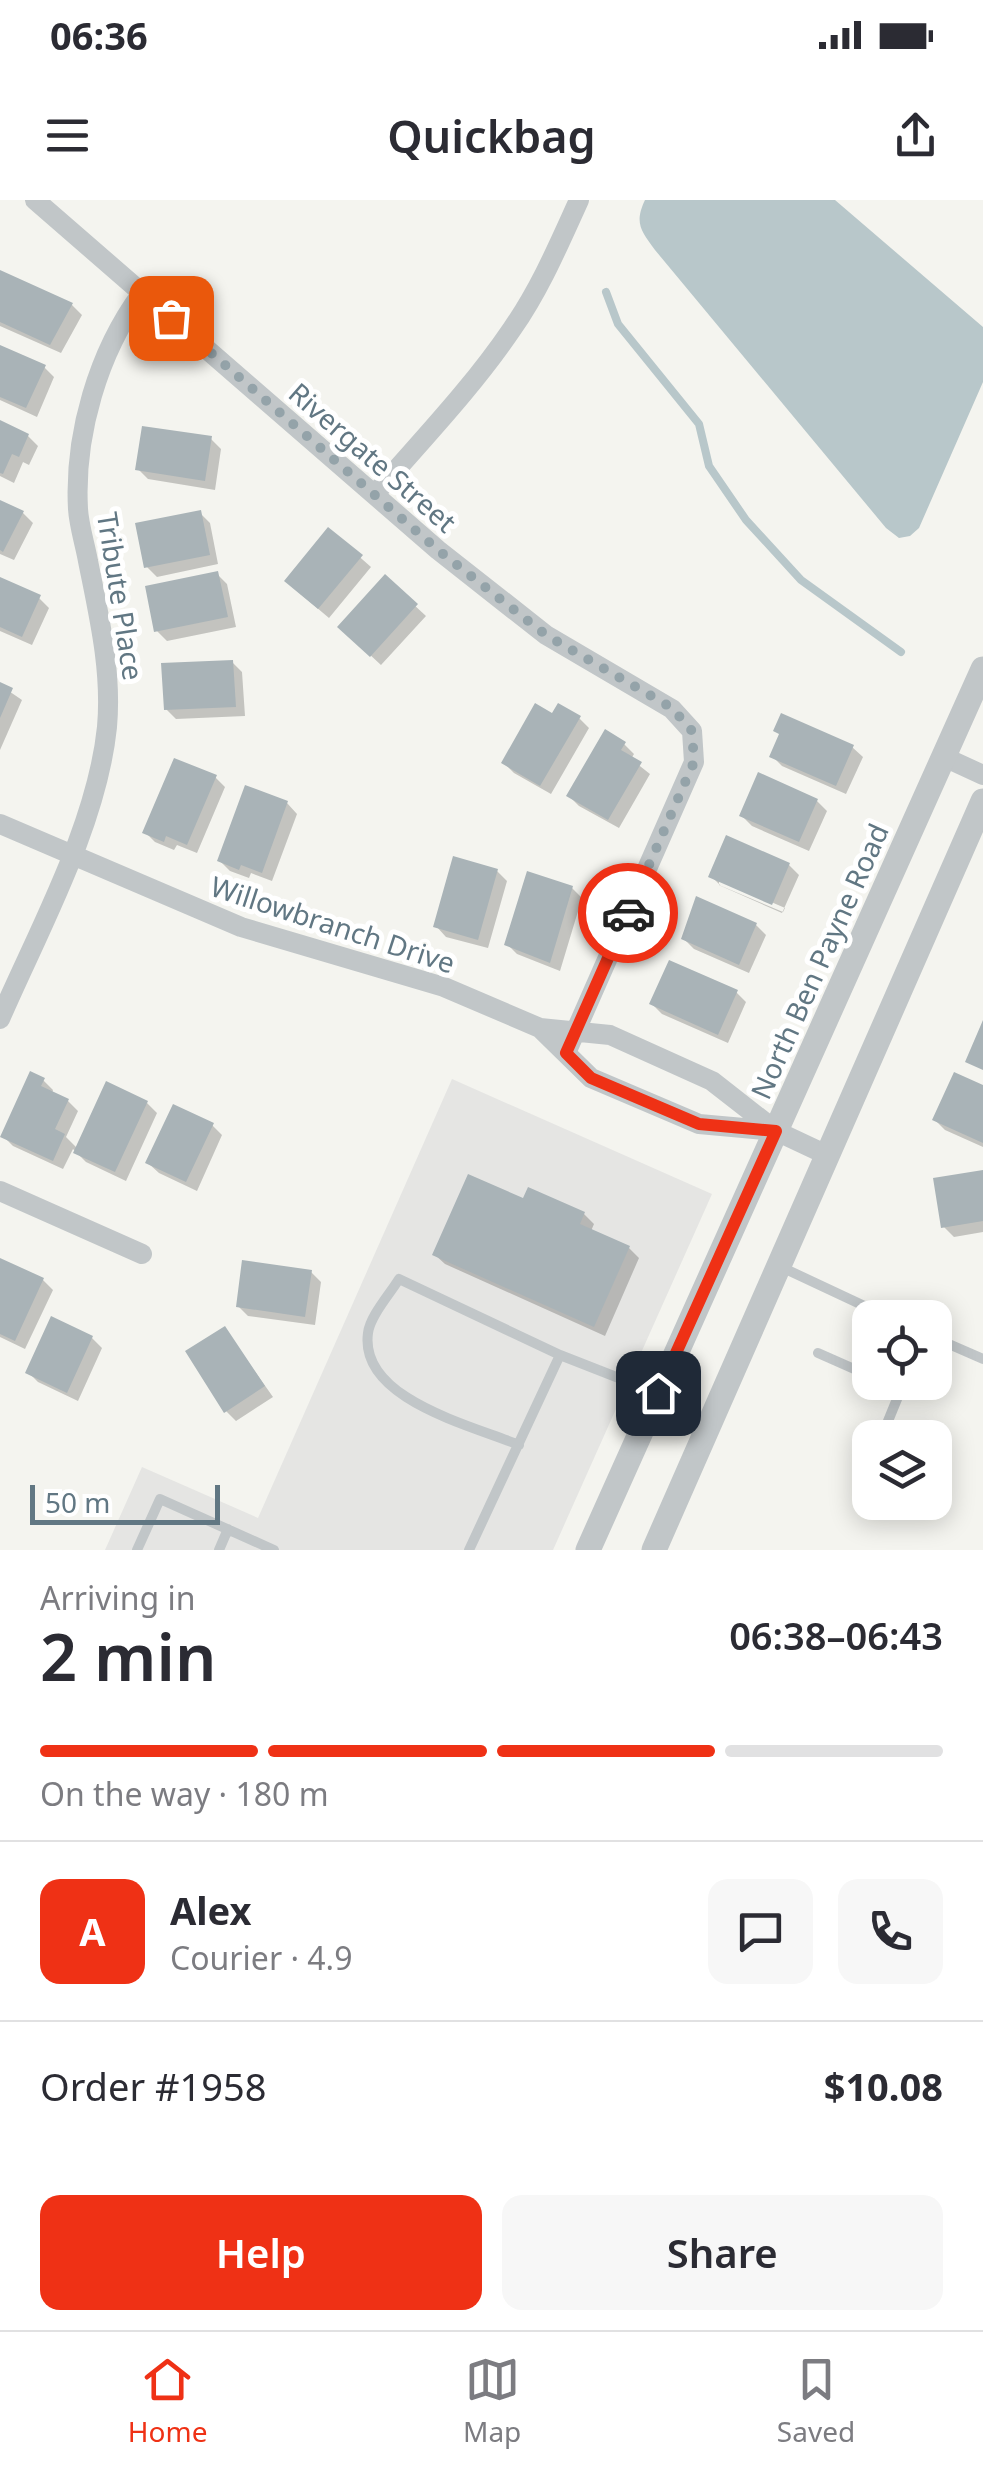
<!DOCTYPE html>
<html lang="en">
<head>
<meta charset="utf-8">
<style>
	body { margin:0; font-family:"Noto Sans",sans-serif; background:#f7f7f7; color:#2b2b33; height:100vh; display:flex; flex-direction:column; font-size:38px; white-space:nowrap }
	* { box-sizing:border-box; margin:0 }
	p { font-size:32px; color:#7c7c81 }
	.icon { flex:none; width:55px; height:55px; fill:none; stroke:currentColor; stroke-width:2; stroke-linecap:round; stroke-linejoin:round }
	.map { position:relative; height:1350px; overflow:hidden }
	.drawer { display:flex; flex-direction:column; background:#fff; flex:1 }
	.drawer>* { flex:none }
	.controls { position:absolute; left:852px; top:1100px; display:grid; gap:20px }
	.controls a { display:grid; place-items:center; width:100px; height:100px; border-radius:20px; background:#fff; box-shadow:0 5px 25px #0003; font-size:50px }
	.scale { position:absolute; left:30px; bottom:25px; width:190px; box-sizing:border-box; padding-left:10px; border:5px solid #617783; border-top:0; font-size:28px; line-height:35px; white-space:nowrap; color:#617783; -webkit-text-stroke:8px #fff; paint-order:stroke }
	.pin { position:absolute; display:grid; place-items:center; width:85px; height:85px; color:#fff; margin:-42px; border-radius:20px; box-shadow:0 5px 15px #0006 }
	.courier { position:absolute; display:grid; place-items:center; width:100px; height:100px; margin:-50px; border:8px solid #ef3115; border-radius:50%; background:#fff; color:#222; box-shadow:0 2px 12px #0007 }
	.summary em { font-style:normal; font-weight:600 }
	.summary div { display:flex; flex-direction:column-reverse }
	.summary { display:flex; align-items:center; justify-content:space-between; height:170px; padding:0 40px }
	h1 { font-size:65px; font-weight:600; line-height:75px }
	.bar { display:grid; grid-template-columns:repeat(4,1fr); gap:15px 10px; align-content:center; height:120px; padding:0 40px }
	.bar i { height:12px; border-radius:8px; background:#e1e1e2 }
	.bar .on { background:#ef3115 }
	.bar p { grid-column:span 4 }
	.line { display:flex; align-items:center; gap:25px; padding:0 40px; border-top:2px solid #e1e1e2 }
	.line div { flex:1 }
	.round { display:grid; place-items:center; flex:none; width:105px; height:105px; border-radius:20px; background:#f7f7f7 }
	.primary-button { display:flex; gap:20px; margin-top:auto; padding:20px 40px }
	.primary-button a { flex:1; height:115px; border-radius:20px; background:#ef3115; color:#fff; font-size:40px; font-weight:600; line-height:115px; text-align:center }
	.primary-button a+a { background:#f7f7f7; color:#2b2b33 }
	.status { display:flex; justify-content:space-between; align-items:center; height:70px; padding:0 50px; background:#fff; direction:ltr }
	.status svg { height:28px; fill:currentColor }
	header { display:flex; justify-content:space-between; align-items:center; height:130px; padding:0 40px; background:#fff; font-size:45px; font-weight:600 }
	.menu { display:flex; justify-content:space-around; align-items:center; height:140px; border-top:2px solid #e1e1e2; background:#fff; font-size:28px; color:#7c7c81 }
	.menu a { display:grid; justify-items:center; gap:5px }
	.menu .on { color:#ef3115 }
	.map>svg:first-child { display:block }
	.built { fill:#e5e5e3 }
	.water { fill:#b8c7ca }
	.shadow { fill:#0003; fill-rule:evenodd }
	.lines { fill:none; stroke-linecap:round; stroke-linejoin:round }
	.stream { stroke:#b8c7ca; stroke-width:8 }
	.building { fill:#a9b3b7 }
	.service { stroke:#c1c6c8; stroke-width:10 }
	.minor { stroke:#c1c6c8; stroke-width:20 }
	.tertiary { stroke:#c1c6c8; stroke-width:25 }
	.done { stroke:#94a3a9; stroke-width:10; stroke-dasharray:0 18 }
	.route { stroke:#ef3115; stroke-width:12 }
	.labels { text-anchor:middle; dominant-baseline:central; stroke-width:10; stroke-linejoin:round; paint-order:stroke }
	.street-label { font-size:28px; fill:#617783; stroke:#fff }
</style>
</head>
<body>
<div class="status"><b>06:36</b><svg viewBox="0 0 49 12"><path d="M0 12V9h3v3zM5 12V6h3v6zM10 12V3h3v9zM15 12V0h3v12zM26 1h20v11H26zM47 4h2v5h-2z"/></svg></div>
<header><svg class="icon" aria-label="menu" viewBox="0 0 24 24"><path d="M4 6h16M4 12h16M4 18h16"/></svg>Quickbag<svg class="icon" aria-label="share" viewBox="0 0 24 24"><path d="M12 15V3M7 8l5-5 5 5M5 13v7h14v-7"/></svg></header>
<div class="map">
<svg width="983" height="1350" viewBox="0 0 983 1350">
	<rect width="100%" height="100%" fill="#f4f4ef"/>
	<path class="built" d="M452 879 712 994 553 1350H105L142 1267 258 1318Z"/>
	<path class="water" d="M645 0H835L983 127V182L919 328 910 336 899 338 886 328 655 50C641 31 634 23 645 0Z"/>
	<path class="shadow" d="M0 73 72 105 82 115 61 153 0 126Z
		M0 147 44 167 54 177 37 217 0 200Z
		M0 223 28 236 38 246 29 265 23 262 14 283 0 276Z
		M211 239 221 249 215 290 148 279 138 269Z
		M0 303 23 313 33 323 14 360 0 354Z
		M200 313 210 323 218 364 157 377 147 367Z
		M329 330 371 367 329 418 297 391Z
		M217 374 227 384 236 427 167 441 157 431Z
		M385 378 426 416 381 465 340 427Z
		M0 380 39 398 49 408 32 445 0 431Z
		M232 462 242 472 245 516 176 519 166 509Z
		M0 485 22 500 0 550Z
		M553 517 579 518 589 528 551 594 514 573 504 563Z
		M624 544 634 554 631 559 650 574 619 628 579 606 569 596Z
		M852 547 863 557 846 594 782 566 772 556Z
		M215 577 225 587 197 653 177 645 174 650 155 642 145 632Z
		M817 601 827 611 809 651 752 626 742 616Z
		M287 603 297 614 272 681 251 673 249 678 230 671 220 661Z
		M789 665 799 675 782 713 721 686 711 676ZM719 679 785 708 783 712 719 685Z
		M497 671 507 681 488 748 446 737 436 726Z
		M572 688 582 698 560 771 517 754 507 744Z
		M756 725 766 735 749 773 694 749 684 739Z
		M736 792 746 802 728 843 662 814 652 804Z
		M43 880 53 890 52 894 68 901 78 911 66 937 78 949 147 903 157 913 126 981 86 962 73 949 63 969 13 946 3 936Z
		M983 888V947L945 930 935 920Z
		M212 925 222 935 197 991 159 973 148 963Z
		M983 973V1032L954 1037 944 1027Z
		M524 1002 584 1014 594 1024 591 1031 629 1048 639 1058 605 1136 445 1064 434 1054Z
		M0 1063 43 1080 53 1090 25 1149 0 1137Z
		M311 1072 321 1082 315 1125 248 1116 238 1106Z
		M225 1129 273 1197 236 1221 226 1211Z
		M92 1138 102 1148 78 1201 38 1182 28 1172Z"/>
	<g class="lines">
		<path class="stream" d="M606 92 618 124 699 224 709 266 746 320 801 380 901 452"/>
	</g>
	<path class="building" d="M0 70 73 103 50 145 0 122Z
		M0 145 46 165 26 208 0 197Z
		M0 220 29 234 19 257 12 254 3 274 0 273Z
		M142 226 212 236 205 281 135 270Z
		M0 300 24 311 3 352 0 350Z
		M201 310 210 355 144 368 135 323Z
		M328 327 363 355 318 409 284 381Z
		M218 371 228 417 154 432 145 386Z
		M385 374 418 404 370 457 337 427Z
		M0 377 41 395 22 437 0 427Z
		M233 460 236 507 164 510 161 463Z
		M0 482 13 488 0 518Z
		M535 503 552 513 558 503 581 516 540 586 501 563Z
		M781 513 854 545 836 586 769 557 779 534 773 531Z
		M605 529 626 542 621 550 642 562 608 620 566 596Z
		M174 558 217 575 187 645 166 636 164 642 142 633Z
		M758 572 818 599 799 642 739 616Z
		M245 585 288 601 262 673 241 665 239 670 217 661Z
		M726 635 790 663 772 705 708 677Z
		M453 656 498 669 478 740 433 727Z
		M527 671 573 686 550 763 504 745Z
		M696 696 757 723 739 765 681 739Z
		M669 760 738 790 718 835 649 804Z
		M983 820V870L965 862Z
		M30 871 45 878 41 886 69 899 55 929 65 934 53 961 0 937Z
		M954 872 983 885V943L932 920Z
		M106 881 148 901 115 972 73 953Z
		M173 904 214 923 186 982 145 963Z
		M983 970V1021L941 1028 933 978Z
		M468 974 523 998 528 987 585 1012 580 1024 630 1046 594 1127 432 1055Z
		M0 1058 44 1078 15 1141 0 1134Z
		M242 1060 312 1070 305 1117 236 1107Z
		M51 1116 93 1136 67 1193 25 1173Z
		M225 1126 265 1186 224 1213 185 1151Z"/>
	<g class="lines">
		<path class="service" d="M779 1066 890 1118
			M935 1138 983 1159
			M818 1153 870 1176
			M560 1155 657 1193
			M884 1182 901 1190
			M888 1221 904 1182
			M137 1350 160 1299 274 1350
			M219 1350 228 1329
			M469 1350 560 1155 399 1079C390 1094 370 1116 368 1133 359 1199 471 1225 519 1245"/>
		<path class="minor" d="M35 0 438 350 546 435 672 509 692 531 694 562 566 853
			M375 294C421 241 472 188 512 129 540 89 559 44 579 0
			M944 557 983 575
			M0 624 241 727 444 787 540 828
			M0 819C39 729 97 625 107 527 112 471 99 416 88 361 85 344 79 326 78 309 74 235 98 152 142 93
			M776 931 699 924 591 878 540 828 610 835 712 881 776 931 827 955
			M0 991 142 1054"/>
		<path class="tertiary" d="M588 1350 983 469
			M654 1350 983 601"/>
	</g>
	<g class="lines">
		<path class="done" d="M171 118 438 350 546 435 672 508 692 531 694 562 628 713"/>
		<path class="route" d="M628 713 566 853 591 878 699 924 776 931 658 1193"/>
	</g>
	<g class="labels">
		<g class="street-label">
			<text transform="translate(373 257) rotate(41)">Rivergate Street</text>
			<text transform="translate(121 396) rotate(81)">Tribute Place</text>
			<text transform="translate(333 724) rotate(18)">Willowbranch Drive</text>
			<text transform="translate(819 761) rotate(-66)">North Ben Payne Road</text>
		</g>
	</g>
</svg>
<div class="controls">
<a><svg class="icon" aria-label="locate" viewBox="0 0 24 24"><circle cx="12" cy="12" r="6"/><path d="M12 2v4M12 18v4M2 12h4M18 12h4"/></svg></a>
<a><svg class="icon" aria-label="layers" viewBox="0 0 24 24"><path d="M12 4l9 5-9 5-9-5zM3 14l9 5 9-5"/></svg></a>
</div>
<div class="scale">50 m</div>
<div class="pin" style="left:171px;top:118px;background:#ea580c"><svg class="icon" aria-label="bag" viewBox="0 0 24 24"><path d="M5 8h14l-1 12H6zM9 8a3 3 0 0 1 6 0"/></svg></div>
<div class="pin" style="left:658px;top:1193px;background:#1f2937"><svg class="icon" aria-label="home" viewBox="0 0 24 24"><path d="M3 11l9-7 9 7M6 9v11h12V9"/></svg></div>
<div class="courier" style="left:628px;top:713px"><svg class="icon" aria-label="car" viewBox="0 0 24 24"><path d="M5 17H2v-5l4-1 3-4h7l3 4 3 1v5h-3M9 17h6M6 11h13"/><circle cx="7" cy="17" r="2"/><circle cx="17" cy="17" r="2"/></svg></div>
</div>
<section class="drawer">
<div class="summary"><div><h1>2 min</h1><p>Arriving in</p></div><em>06:38–06:43</em></div>
<div class="bar"><i class="on"></i><i class="on"></i><i class="on"></i><i></i><p>On the way · 180 m</p></div>
<div class="line" style="height:180px"><b class="round" style="background:#ef3115;color:#fff">A</b><div><b>Alex</b><p>Courier · 4.9</p></div><a class="round"><svg class="icon" aria-label="chat" viewBox="0 0 24 24"><path d="M4 5h16v11H9l-5 4z"/></svg></a><a class="round"><svg class="icon" aria-label="phone" viewBox="0 0 24 24"><path d="M5 4h4l2 5-3 2q2 4 5 5l2-3 5 2v4C11 20 4 13 5 4z"/></svg></a></div>
<div class="line" style="height:130px"><div>Order #1958</div><b>$10.08</b></div>
<div class="primary-button"><a>Help</a><a>Share</a></div>
</section>
<nav class="menu">
<a class="on"><svg class="icon" aria-label="home" viewBox="0 0 24 24"><path d="M3 11l9-7 9 7M6 9v11h12V9"/></svg>Home</a>
<a><svg class="icon" aria-label="map" viewBox="0 0 24 24"><path d="M3 6l6-2 6 2 6-2v14l-6 2-6-2-6 2zM9 4v14M15 6v14"/></svg>Map</a>
<a><svg class="icon" aria-label="saved" viewBox="0 0 24 24"><path d="M7 4h10v16l-5-4-5 4z"/></svg>Saved</a>
</nav>
</body>
</html>
